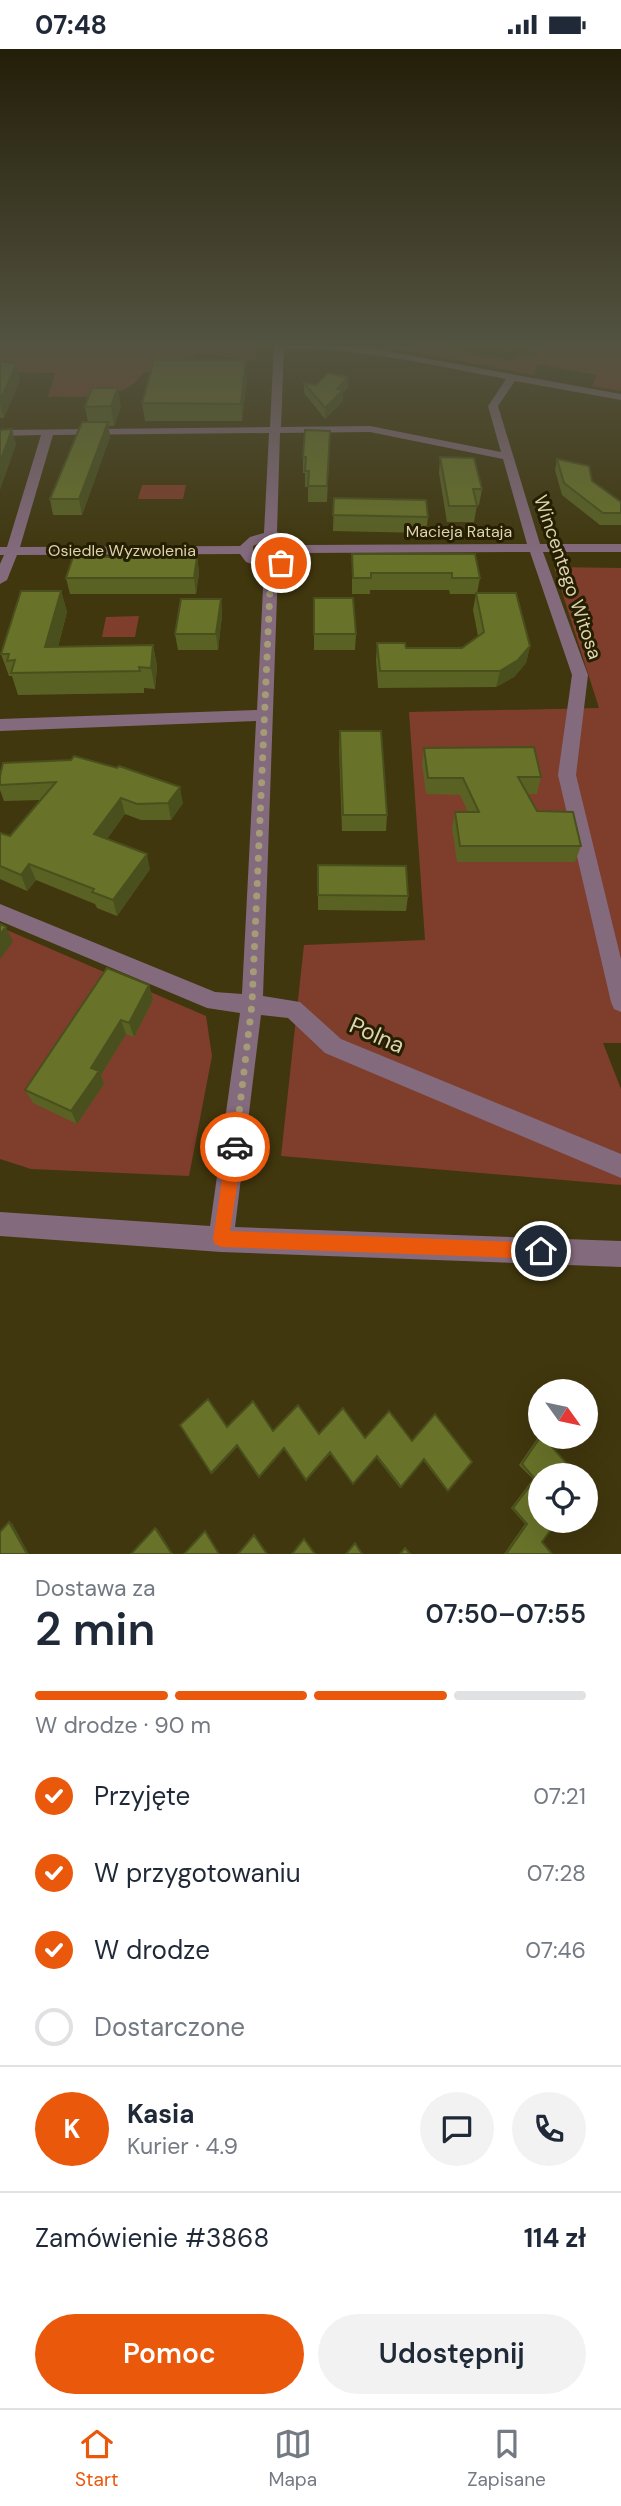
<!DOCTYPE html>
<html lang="pl">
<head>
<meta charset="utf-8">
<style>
	body { margin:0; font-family:"DM Sans",sans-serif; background:#f2f2f3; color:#1f2937; height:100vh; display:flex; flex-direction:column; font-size:26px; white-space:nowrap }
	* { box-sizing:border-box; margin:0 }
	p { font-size:23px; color:#747a83 }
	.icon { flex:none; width:38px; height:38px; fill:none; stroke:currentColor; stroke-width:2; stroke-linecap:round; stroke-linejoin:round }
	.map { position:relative; height:1505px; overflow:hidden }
	.sheet { display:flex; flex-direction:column; background:#fff; flex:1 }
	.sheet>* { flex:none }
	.needle { width:46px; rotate:123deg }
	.tools { position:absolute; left:528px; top:1330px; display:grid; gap:14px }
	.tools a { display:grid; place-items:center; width:70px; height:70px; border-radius:50%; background:#fff; box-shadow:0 7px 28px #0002; font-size:35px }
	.pin { position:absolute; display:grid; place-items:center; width:60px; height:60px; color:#fff; margin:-30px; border:4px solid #fff; border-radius:50%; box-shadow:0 2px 7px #0007 }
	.courier { position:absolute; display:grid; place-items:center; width:70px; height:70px; margin:-35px; border:5px solid #ea580c; border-radius:50%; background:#fff; color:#222; box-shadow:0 2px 9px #0007 }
	.summary em { font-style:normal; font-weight:600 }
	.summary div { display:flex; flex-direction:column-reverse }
	.summary { display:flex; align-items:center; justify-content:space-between; height:119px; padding:0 35px }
	h1 { font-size:46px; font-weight:600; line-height:52px }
	.bar { display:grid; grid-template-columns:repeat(4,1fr); gap:10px 7px; align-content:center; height:84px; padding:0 35px }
	.bar i { height:9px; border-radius:5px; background:#e0e1e3 }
	.bar .current { background:#ea580c }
	.bar p { grid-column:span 4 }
	.line { display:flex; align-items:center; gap:18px; padding:0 35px; border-top:2px solid #e0e1e3 }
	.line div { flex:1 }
	.round { display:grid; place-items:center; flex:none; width:74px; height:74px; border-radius:37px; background:#f2f2f3 }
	ol { padding:0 35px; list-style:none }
	li { display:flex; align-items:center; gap:21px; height:77px }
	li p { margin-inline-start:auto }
	li .icon { padding:7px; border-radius:50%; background:#ea580c; color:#fff; stroke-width:4 }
	li:last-child { color:#747a83 }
	li i { width:38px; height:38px; border:4px solid #e0e1e3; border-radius:50% }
	.button { display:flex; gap:14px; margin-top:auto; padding:14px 35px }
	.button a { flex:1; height:80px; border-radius:42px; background:#ea580c; color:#fff; font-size:28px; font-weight:600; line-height:80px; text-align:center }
	.button a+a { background:#f2f2f3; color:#1f2937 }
	.status { display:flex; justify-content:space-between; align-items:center; height:49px; padding:0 35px; background:#fff; direction:ltr }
	.status svg { height:19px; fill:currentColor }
	.tabs { display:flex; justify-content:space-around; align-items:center; height:98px; border-top:2px solid #e0e1e3; background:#fff; font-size:19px; color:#747a83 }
	.tabs a { display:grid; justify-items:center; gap:4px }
	.tabs .current { color:#ea580c }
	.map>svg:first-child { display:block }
	.green { fill:#7f3d2b }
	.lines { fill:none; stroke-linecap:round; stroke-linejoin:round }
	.minor { fill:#846a7d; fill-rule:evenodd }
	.wall { fill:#5a6223 }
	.shaded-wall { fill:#4a501d }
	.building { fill:#697229; stroke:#4a501d; stroke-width:2 }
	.route { fill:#ea580c }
	.done { stroke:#a59c77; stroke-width:7; stroke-dasharray:0 12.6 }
	.labels { text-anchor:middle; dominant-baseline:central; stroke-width:6; stroke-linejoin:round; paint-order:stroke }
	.far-street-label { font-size:16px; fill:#dcd3af; stroke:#251e00 }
	.street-label { font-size:19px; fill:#dcd3af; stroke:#251e00 }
	.near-street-label { font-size:23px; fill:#dcd3af; stroke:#251e00 }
</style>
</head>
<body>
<div class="status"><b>07:48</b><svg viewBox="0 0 49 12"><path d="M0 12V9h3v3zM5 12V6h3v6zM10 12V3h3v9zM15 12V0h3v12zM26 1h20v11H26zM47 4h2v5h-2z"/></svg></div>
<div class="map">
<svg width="621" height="1505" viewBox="0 0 621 1505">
	<rect width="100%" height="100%" fill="#40370e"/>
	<path class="green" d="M0 295H256V312L198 304 172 323H144C126 353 78 347 48 348L55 324 16 323 0 319Z
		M370 295H453L449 300 511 311 522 304 533 306 540 295H621V342L592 337 597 326 537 315 534 326Z
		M142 436H186L183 450H138Z
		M554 518 621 519V994H603L621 1040V1136L281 1107 304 896 425 891 409 663 599 659Z
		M139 567 135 588H102L106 568Z
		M0 878 206 967 212 1007 189 1127 31 1120 0 1110Z"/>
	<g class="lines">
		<path class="minor" d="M274 295 358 297 621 345V351L515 332 498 357 540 495H621V503H543L588 626 576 726 621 910V963L614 960 611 953 558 726 572 626 530 503 301 504 294 514 278 519 263 947 300 953 341 990 621 1105V1129L325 1004 288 969 261 966 235 1178 621 1192V1218L221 1203 0 1187V1163L210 1177 240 964 207 959 0 872V855L215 943 242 945 256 672 0 682V670L257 661 264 519 246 513 240 505 17 506 7 531 0 535V515L4 506H0V498H7L41 386 0 387V381L270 378ZM284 299C359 299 432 316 506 330L488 357 501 403 370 377 281 378ZM370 383 503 410 527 495 302 496 299 491 277 483 280 384ZM269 384 264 484 250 488 240 497 20 498 53 386ZM266 491H277L290 500C281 513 267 514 253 506V497Z"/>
	</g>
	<path class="wall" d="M0 312 20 331 4 369H0Z
		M247 328 242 372H145L142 354Z
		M348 328V338L343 344V352L325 370 304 344V334L316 336Z
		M92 339 121 358 114 377H108L110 388 82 466H53L50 450 88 373 85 358Z
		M330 382 327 453H308V438H305V424H303V408Z
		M440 408 482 440 479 456H477L474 473H447L439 424Z
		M557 410 621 453V476H600L562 446 555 421Z
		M334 449 428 468 426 484 333 482Z
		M352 505 480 529 477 544 530 597 526 614 514 628 496 638 378 639 376 611 377 594 406 599H462L478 587 473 561 476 545H450L449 541H370V545H352Z
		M197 508 199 524 196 545H70L66 529Z
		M61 542 67 563 58 598 153 596 157 617 155 640 144 639V644L18 646 12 627H9L1 605Z
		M314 549 356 585 355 601H314Z
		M221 550 222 566 218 601H178L175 585Z
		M340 682 387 766 386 782H342L339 699Z
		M424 699 541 728 537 745H527L537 762 581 797 575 813H457L452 779 455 763H468L460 746 426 745 422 715Z
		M3 714 183 754 171 771H141L125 765 107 790 150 820 117 867 97 859 95 855 36 831 27 842 0 830V784L10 787 41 751 4 752 0 741V727Z
		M318 816 408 847 406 862 318 861Z
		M149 936 153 951 134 988 126 985 101 1026 104 1035 77 1075 33 1054 25 1041Z
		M389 1362 448 1442H447L423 1411 400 1439 376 1408 353 1435 330 1405 306 1432 284 1400 259 1429 238 1397 212 1425 211 1424 227 1378 365 1389Z
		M539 1387H541L542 1493 552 1505H504L525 1475 511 1459 533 1430 519 1416Z"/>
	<path class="shaded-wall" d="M246 311 247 328 242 372 241 355Z
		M17 315 20 331 4 369 0 355V351Z
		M348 328V338L343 344V352L325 370V359L337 340Z
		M118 339 121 358 114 377 111 357Z
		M108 373 110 388 82 466 79 450Z
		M12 380 16 396 0 441V413Z
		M197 508 199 524 196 545 194 529Z
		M61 542 67 563 52 620 45 598Z
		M221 550 222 566 218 601 216 585Z
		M153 596 157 617 155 640 151 619Z
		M530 597 526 614 514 628 496 638 500 622Z
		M180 738 183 754 171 771 168 754Z
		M121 749 125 765 99 801 94 785Z
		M147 805 150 820 117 867 113 851Z
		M29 815 36 831 27 842 21 826Z
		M6 878 13 893 0 910V885Z
		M149 936 153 951 134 988 129 974Z
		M121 971 126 985 101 1026 104 1035 77 1075 71 1062 91 1019Z
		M237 1396 238 1397 212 1425 211 1424Z
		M284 1399V1400L259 1429V1428Z
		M9 1473 12 1474 29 1505H27Z
		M155 1479H157L173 1505H172Z"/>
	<path class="building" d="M154 311H246L241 355 142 354Z
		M0 312 17 315 0 351Z
		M328 324 348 328 337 340 343 341 325 359 304 334 316 336Z
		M92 339H118L111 357 85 358Z
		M82 373H108L79 450H50Z
		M12 380 0 413V381Z
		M305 381 330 382 327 437H308L309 422H305L306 408H303Z
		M440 408 474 409 482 440H473L477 457H449Z
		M557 410 589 417 592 432 621 453V464H603L564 434Z
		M334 449 426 451 428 468 333 466Z
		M352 505H475L480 529H452V524H371V529H353Z
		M73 508H197L194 529H66Z
		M21 542H61L45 598 153 596 151 619 139 618 140 622 11 624 15 611 7 612 9 605H1Z
		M476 544H516L530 597 518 611 500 622H380L377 594H405L406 599H462L484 583Z
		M314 549H353L356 585H314Z
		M181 550H221L216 585H175Z
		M340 682H381L387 766H343Z
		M534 698 541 728H518L537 762 573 763 581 797H460L455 763H479L463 729H428L424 699Z
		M74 707 117 719 119 717 180 738 168 754 137 755 121 749 94 785 147 805 113 851 92 843 94 840 29 815 21 826 0 817V784L10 787 56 733 0 736V727L3 714 71 711Z
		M318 816 406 817 408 847 318 846Z
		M0 875 6 878 0 885Z
		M107 919 149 936 129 974 121 971 91 1019 99 1022 71 1062 25 1041Z
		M208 1350 227 1378 253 1352 273 1382 298 1356 319 1385 343 1359 365 1389 389 1362 412 1392 435 1365 472 1413 448 1442 424 1410 401 1438 377 1407 353 1435 330 1403 306 1431 284 1399 259 1428 237 1396 211 1424 180 1376Z
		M541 1387 543 1388 570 1418 564 1426H541V1472H557L542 1493 552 1505H506L527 1475 513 1459 535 1430 522 1415Z
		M9 1473 27 1505H0V1483Z
		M155 1479 172 1505H131Z
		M205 1482 219 1505H184Z
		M254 1486 267 1505H238Z
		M304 1490 315 1505H292Z
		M355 1494 362 1505H346Z
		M405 1499 410 1505H400Z"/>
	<linearGradient id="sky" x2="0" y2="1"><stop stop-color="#231e08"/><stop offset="0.58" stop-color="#535341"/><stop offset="1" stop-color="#535341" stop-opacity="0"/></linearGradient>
	<rect width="621" height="506" fill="url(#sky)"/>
	<path class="route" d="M235 1091 240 1093 243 1098 230 1182 541 1194 547 1196 549 1202 547 1208 541 1210 221 1198 215 1195 213 1190 227 1098 230 1093Z"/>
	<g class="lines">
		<path class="done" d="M235 1098 252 955 271 516 281 514"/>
	</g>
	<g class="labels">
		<g class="far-street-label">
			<text x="459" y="482">Macieja Rataja</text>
			<text x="122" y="501">Osiedle Wyzwolenia</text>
		</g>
		<g class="street-label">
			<text transform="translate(568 528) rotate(71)">Wincentego Witosa</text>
		</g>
		<g class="near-street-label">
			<text transform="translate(377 986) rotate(24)">Polna</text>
		</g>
	</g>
</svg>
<div class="tools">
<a><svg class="needle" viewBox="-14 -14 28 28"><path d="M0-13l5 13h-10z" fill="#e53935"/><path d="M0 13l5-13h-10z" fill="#747a83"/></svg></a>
<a><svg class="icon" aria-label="locate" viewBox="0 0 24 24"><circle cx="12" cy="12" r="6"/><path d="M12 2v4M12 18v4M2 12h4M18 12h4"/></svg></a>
</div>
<div class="pin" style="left:281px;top:514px;background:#ea580c"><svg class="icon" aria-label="bag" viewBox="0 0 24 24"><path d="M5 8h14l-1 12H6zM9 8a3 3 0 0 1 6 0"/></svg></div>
<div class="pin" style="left:541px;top:1202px;background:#1f2937"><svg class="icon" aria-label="home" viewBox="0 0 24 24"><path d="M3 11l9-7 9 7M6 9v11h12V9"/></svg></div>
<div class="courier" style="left:235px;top:1098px"><svg class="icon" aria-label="car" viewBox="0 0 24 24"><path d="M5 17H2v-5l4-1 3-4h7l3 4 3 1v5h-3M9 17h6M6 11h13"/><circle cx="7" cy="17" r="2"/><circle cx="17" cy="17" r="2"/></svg></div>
</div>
<section class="sheet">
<div class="summary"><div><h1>2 min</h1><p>Dostawa za</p></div><em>07:50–07:55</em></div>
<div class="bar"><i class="current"></i><i class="current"></i><i class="current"></i><i></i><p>W drodze · 90 m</p></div>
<ol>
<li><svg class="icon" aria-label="check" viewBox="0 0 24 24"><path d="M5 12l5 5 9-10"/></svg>Przyjęte<p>07:21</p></li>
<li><svg class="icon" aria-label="check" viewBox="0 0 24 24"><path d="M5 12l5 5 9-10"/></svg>W przygotowaniu<p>07:28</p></li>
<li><svg class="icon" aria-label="check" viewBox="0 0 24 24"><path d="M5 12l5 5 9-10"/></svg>W drodze<p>07:46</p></li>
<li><i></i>Dostarczone</li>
</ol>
<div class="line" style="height:126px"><b class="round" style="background:#ea580c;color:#fff">K</b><div><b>Kasia</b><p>Kurier · 4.9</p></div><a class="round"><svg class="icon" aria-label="chat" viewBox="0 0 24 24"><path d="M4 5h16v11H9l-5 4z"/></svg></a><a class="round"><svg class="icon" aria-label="phone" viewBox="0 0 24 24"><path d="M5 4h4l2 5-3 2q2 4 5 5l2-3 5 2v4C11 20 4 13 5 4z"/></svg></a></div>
<div class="line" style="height:91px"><div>Zamówienie #3868</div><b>114 zł</b></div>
<div class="button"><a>Pomoc</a><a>Udostępnij</a></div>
</section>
<nav class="tabs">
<a class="current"><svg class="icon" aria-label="home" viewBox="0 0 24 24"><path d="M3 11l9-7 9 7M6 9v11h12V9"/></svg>Start</a>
<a><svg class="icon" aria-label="map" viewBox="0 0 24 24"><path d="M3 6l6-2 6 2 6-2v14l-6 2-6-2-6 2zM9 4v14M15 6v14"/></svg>Mapa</a>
<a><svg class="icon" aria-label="saved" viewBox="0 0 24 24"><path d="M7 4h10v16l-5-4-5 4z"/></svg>Zapisane</a>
</nav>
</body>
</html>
